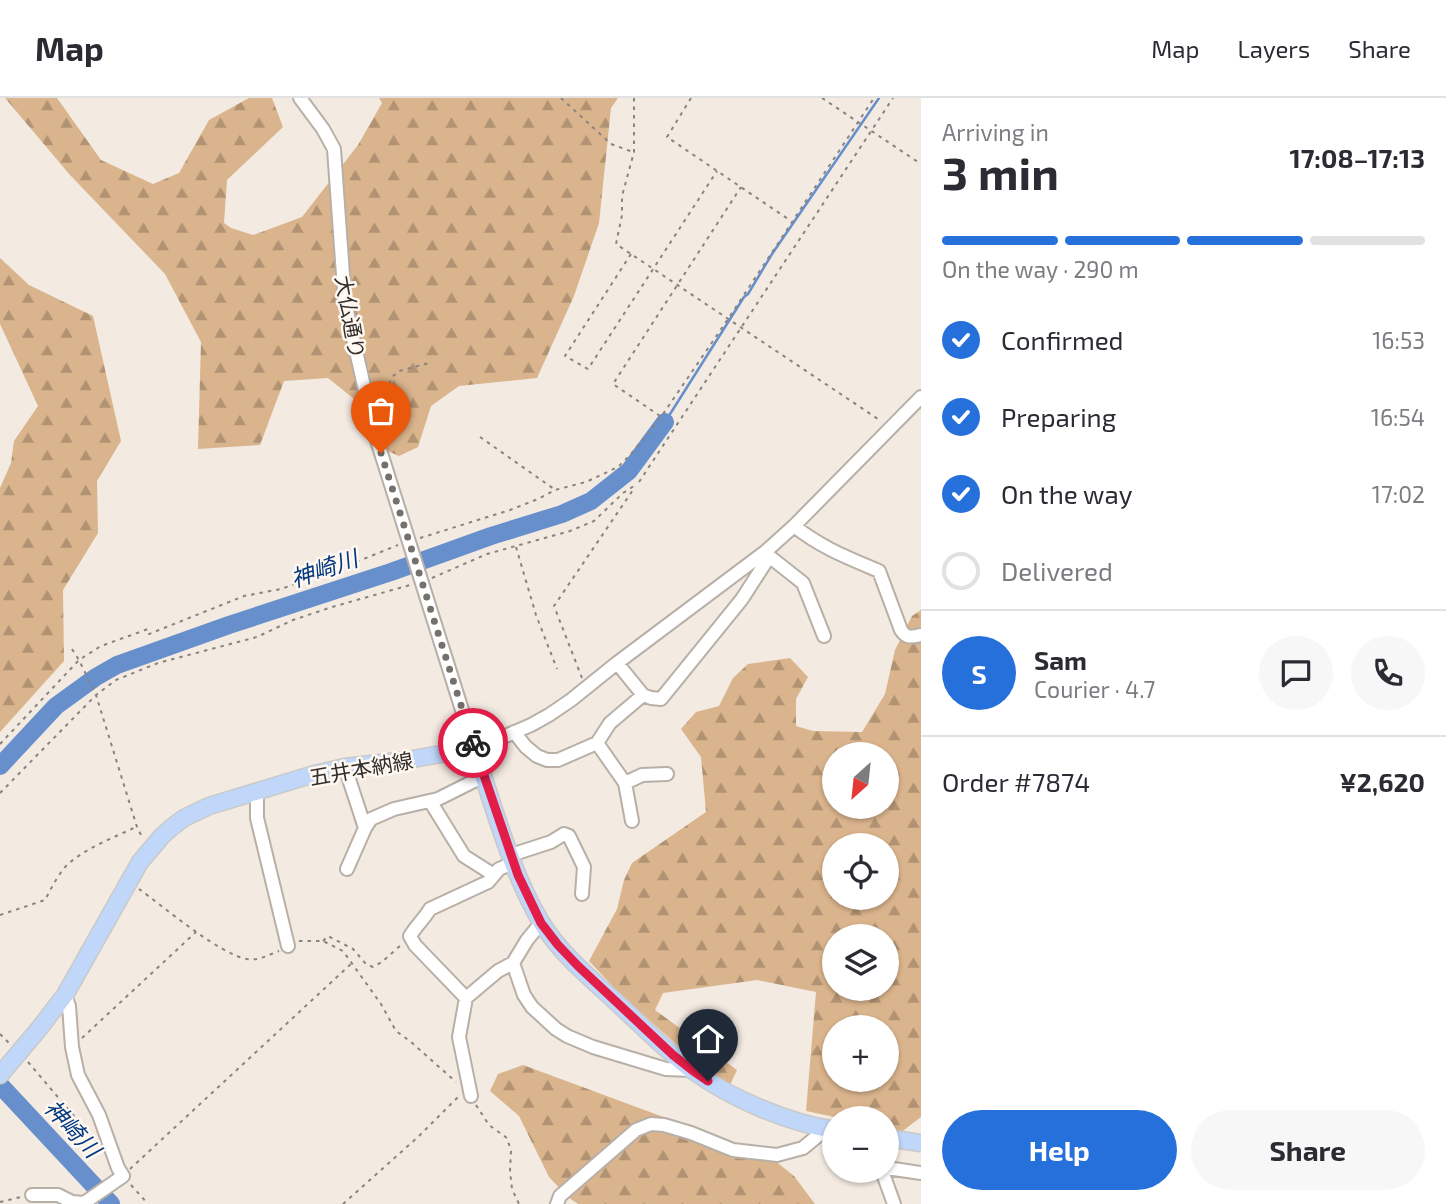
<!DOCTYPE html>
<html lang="en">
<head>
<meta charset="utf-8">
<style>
	body { margin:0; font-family:"Exo 2","Noto Sans JP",sans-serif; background:#f7f7f7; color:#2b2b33; height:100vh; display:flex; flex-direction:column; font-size:26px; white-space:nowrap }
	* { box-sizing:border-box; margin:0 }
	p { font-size:23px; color:#7c7c81 }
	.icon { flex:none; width:38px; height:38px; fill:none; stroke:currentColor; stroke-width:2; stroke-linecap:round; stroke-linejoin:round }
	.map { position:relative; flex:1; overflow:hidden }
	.panel { display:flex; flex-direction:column; background:#fff; width:525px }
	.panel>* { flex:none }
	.needle { width:46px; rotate:207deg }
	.tools { position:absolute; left:822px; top:644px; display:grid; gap:14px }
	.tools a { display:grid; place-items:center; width:77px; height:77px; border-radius:50%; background:#fff; box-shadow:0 2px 5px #0004; font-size:35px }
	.pin { position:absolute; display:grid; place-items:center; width:60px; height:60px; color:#fff; margin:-72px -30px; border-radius:50% 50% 50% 0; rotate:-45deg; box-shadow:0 0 7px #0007 }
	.pin .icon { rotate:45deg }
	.courier { position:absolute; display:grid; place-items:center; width:70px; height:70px; margin:-35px; border:5px solid #e11d48; border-radius:50%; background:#fff; color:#222; box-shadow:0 2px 9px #0007 }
	.head em { font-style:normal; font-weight:700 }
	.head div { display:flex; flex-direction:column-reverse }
	.head { display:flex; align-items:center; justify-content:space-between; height:119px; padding:0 21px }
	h1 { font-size:46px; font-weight:700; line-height:52px }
	.bar { display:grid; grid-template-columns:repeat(4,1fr); gap:10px 7px; align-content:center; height:84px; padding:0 21px }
	.bar i { height:9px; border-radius:5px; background:#e1e1e2 }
	.bar .selected { background:#2670dc }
	.bar p { grid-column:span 4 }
	.line { display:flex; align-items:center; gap:18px; padding:0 21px; border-top:2px solid #e1e1e2 }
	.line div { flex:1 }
	.round { display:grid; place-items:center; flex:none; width:74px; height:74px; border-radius:37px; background:#f7f7f7 }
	ol { padding:0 21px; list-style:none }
	li { display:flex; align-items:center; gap:21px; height:77px }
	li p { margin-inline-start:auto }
	li .icon { padding:7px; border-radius:50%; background:#2670dc; color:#fff; stroke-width:4 }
	li:last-child { color:#7c7c81 }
	li i { width:38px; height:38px; border:4px solid #e1e1e2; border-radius:50% }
	.button { display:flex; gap:14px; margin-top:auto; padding:14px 21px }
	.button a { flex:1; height:80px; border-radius:42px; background:#2670dc; color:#fff; font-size:28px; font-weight:700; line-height:80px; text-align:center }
	.button a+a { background:#f7f7f7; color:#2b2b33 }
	header { display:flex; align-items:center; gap:42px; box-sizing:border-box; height:98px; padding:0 35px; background:#fff; border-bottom:2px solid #e1e1e2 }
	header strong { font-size:33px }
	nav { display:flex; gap:38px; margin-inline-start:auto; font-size:24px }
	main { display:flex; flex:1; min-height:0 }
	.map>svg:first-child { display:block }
	.forest { fill:url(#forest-firs); fill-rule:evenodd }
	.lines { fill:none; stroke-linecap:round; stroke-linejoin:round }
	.stream { stroke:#668fcc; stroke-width:2.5 }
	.river { stroke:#668fcc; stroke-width:18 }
	.minor-casing { stroke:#b8afa7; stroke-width:16 }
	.major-casing { stroke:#c9c9c8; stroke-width:19 }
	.path { stroke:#8a847f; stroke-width:2; stroke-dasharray:3.5 5; stroke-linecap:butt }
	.minor { stroke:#fff; stroke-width:12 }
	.major { stroke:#c0d7fa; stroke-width:16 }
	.done { stroke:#75706b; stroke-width:7; stroke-dasharray:0 12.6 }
	.route { stroke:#e11d48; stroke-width:9 }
	.labels { text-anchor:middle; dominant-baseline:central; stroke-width:5; stroke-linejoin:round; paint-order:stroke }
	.street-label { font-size:21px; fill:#312e2b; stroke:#fff8f1 }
	.water-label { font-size:23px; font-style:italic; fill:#013880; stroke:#fff8f1 }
</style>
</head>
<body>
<header>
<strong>Map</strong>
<nav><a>Map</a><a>Layers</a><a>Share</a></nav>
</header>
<main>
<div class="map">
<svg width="921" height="1106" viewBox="0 0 921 1106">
	<defs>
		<pattern id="forest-firs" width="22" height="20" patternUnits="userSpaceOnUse" patternTransform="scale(1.75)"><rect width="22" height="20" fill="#dab48c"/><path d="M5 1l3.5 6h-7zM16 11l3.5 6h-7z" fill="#b19373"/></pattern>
	</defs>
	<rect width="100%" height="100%" fill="#f3eae2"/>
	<path class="forest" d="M5 0H57L101 62 153 86 179 75 209 22 249 0H272L283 29 227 82 224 125 231 130 253 137 302 119 358 47 382 5 379 0H618L611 10 599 125 574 198 537 280 459 288 431 308 418 349 399 358 383 351 369 313 328 280 284 283 260 347 198 351 201 244 165 176 70 77Z
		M0 160 29 187 93 218 121 343 97 383 98 435 63 492 64 563 0 634V390L11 365 14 343 38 308 0 226Z
		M921 512V1019L900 1035 887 1031V1020H839L806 1013 816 894 757 882 663 895 655 912 737 972 730 987 715 981 618 894 589 863 617 811 624 782 632 765 706 714 701 659 681 631 696 614 719 608 733 580 748 566 790 560 808 579 796 601V628L813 633 862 634 885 596 895 552 912 518ZM835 656H887V709H835ZM835 747H887V800H835ZM835 838H887V891H835ZM835 929H887V982H835Z
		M523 967 769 1058 794 1078 815 1106H578L568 1099 549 1079 519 1018 490 993 498 976Z"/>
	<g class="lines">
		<path class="stream" d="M665 324 744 199 748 196 772 156 879 0"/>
		<path class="river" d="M0 668 56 608 96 579 117 567 229 527 391 474 491 438 562 416 591 403 629 373 665 324
			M0 987 111 1106"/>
		<defs>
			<path id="minor" d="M300 0 323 31 334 51 345 205 375 336 474 650 494 643 531 627 549 617 571 602 617 565 765 454 794 428 921 299
				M794 428C822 450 846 459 879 473L901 532C907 541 911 539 921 537
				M765 455 803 485 824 538
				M617 565 643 597 651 600 661 601 742 501 769 459
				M514 634 526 649 537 658 547 662H558L597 645 610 625 643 597
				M597 645 625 685 632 723
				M345 669 365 730
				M625 685 642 677 667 676
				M257 694V720L288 848
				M430 703 464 758 494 777
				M511 757 551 744 564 736 569 738 584 769 582 796
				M347 771 365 730 371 721 394 711 438 701 484 678
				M541 825 527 842 513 865 524 897 532 909 556 931 567 938 593 949 666 971 692 972
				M466 900 415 847 410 838C416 828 424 821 430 811L488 784 499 771 513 765
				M471 998 459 939 466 900 498 873 513 865
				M887 1070 921 1075
				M882 1073 894 1106
				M32 1097H58L72 1104 84 1105 123 1078 118 1070 99 1017 78 977 72 949 69 908 65 897
				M557 1106 560 1098 636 1032 651 1026 664 1027 691 1035 733 1052 777 1057 803 1050 826 1031 830 1034"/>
			<path id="major" d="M0 977 38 932 65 897 140 764 162 738 172 729 184 720 209 708 311 677 345 669 407 662 474 650C493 706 511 774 541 824 559 854 588 878 614 902 639 925 665 952 693 973 732 1001 788 1025 835 1032
				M887 1040 921 1045"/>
		</defs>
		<use href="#minor" class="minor-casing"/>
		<use href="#major" class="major-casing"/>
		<path class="path" d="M561 0 611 46 633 54
			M634 0V54L622 98V117L616 146 881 323
			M691 0 667 39 791 123
			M822 0 921 66
			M631 156 565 258 588 271 717 73
			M660 318 613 286 741 89
			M382 319 391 280 399 273 429 265
			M480 339 554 391
			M639 384 893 0
			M420 440 510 412 538 401 555 392 586 384 618 369 631 356 661 319 728 221 874 0
			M516 449 536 517 557 571
			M432 480 487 456 570 433 594 423 623 395 637 386
			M72 551 79 562 96 597 137 729 142 739
			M582 580 554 508 635 389
			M0 646 79 562 101 548 148 531 149 536 244 498 281 491 366 460 398 447
			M0 695 96 597 116 582 158 565 257 539 293 522 332 509 410 487
			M139 791C164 809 219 856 247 861 259 863 268 857 279 853
			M0 817 45 802C51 791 57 778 66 768 85 750 113 740 136 729
			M299 843H323L343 853 381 906 396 933 411 944 456 984
			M323 843 328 838 353 851 366 866 373 869 382 864 402 846
			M0 936 9 945
			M82 940 196 834
			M28 964 97 1045
			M476 1007 489 1027 507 1040 511 1053 510 1073 512 1091 519 1106
			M130 1071 352 865
			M131 1087 148 1106
			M0 1104 21 1099
			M343 1106 419 1038 460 997"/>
		<use href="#minor" class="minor"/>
		<use href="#major" class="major"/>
	</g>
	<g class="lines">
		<path class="done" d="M381 355 473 645"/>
		<path class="route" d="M473 645 518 777 541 825 558 847 578 868 673 957 692 972 708 983"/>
	</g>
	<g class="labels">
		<g class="street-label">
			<text transform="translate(351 219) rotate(80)">大仏通り</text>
			<text transform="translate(361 670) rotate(-10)">五井本納線</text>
		</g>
		<g class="water-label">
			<text transform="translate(324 470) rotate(-19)">神崎川</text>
			<text transform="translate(73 1030) rotate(47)">神崎川</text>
		</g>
	</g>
</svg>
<div class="tools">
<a><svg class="needle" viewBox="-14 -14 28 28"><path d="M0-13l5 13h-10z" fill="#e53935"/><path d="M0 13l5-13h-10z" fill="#7c7c81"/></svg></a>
<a><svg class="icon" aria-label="locate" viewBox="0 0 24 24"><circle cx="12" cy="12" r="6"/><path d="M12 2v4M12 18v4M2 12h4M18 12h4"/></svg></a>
<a><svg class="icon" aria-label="layers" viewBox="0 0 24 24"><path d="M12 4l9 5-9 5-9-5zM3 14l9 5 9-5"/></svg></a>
<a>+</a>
<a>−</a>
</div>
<div class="pin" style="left:381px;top:355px;background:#ea580c"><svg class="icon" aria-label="bag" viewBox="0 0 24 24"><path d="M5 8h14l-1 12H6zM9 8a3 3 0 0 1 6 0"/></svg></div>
<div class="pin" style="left:708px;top:983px;background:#1f2937"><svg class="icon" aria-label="home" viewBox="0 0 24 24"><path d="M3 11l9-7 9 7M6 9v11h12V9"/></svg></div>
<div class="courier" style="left:473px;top:645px"><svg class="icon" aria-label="bike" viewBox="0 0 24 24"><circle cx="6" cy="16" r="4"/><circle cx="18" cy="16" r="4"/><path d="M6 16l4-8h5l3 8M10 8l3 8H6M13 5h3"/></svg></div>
</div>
<section class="panel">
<div class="head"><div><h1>3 min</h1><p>Arriving in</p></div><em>17:08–17:13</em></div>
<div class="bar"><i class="selected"></i><i class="selected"></i><i class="selected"></i><i></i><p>On the way · 290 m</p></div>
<ol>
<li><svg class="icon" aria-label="check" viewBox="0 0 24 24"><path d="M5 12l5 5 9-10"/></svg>Confirmed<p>16:53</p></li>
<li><svg class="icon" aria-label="check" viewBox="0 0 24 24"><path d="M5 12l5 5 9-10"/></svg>Preparing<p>16:54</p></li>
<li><svg class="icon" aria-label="check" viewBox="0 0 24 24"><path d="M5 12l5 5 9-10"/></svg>On the way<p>17:02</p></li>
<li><i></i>Delivered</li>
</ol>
<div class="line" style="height:126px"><b class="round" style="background:#2670dc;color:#fff">S</b><div><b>Sam</b><p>Courier · 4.7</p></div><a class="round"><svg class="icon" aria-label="chat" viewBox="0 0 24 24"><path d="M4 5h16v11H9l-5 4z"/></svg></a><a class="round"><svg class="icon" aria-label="phone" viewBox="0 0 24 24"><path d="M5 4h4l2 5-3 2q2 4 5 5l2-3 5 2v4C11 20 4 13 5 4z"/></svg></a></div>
<div class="line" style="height:91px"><div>Order #7874</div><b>¥2,620</b></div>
<div class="button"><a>Help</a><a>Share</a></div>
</section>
</main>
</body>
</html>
